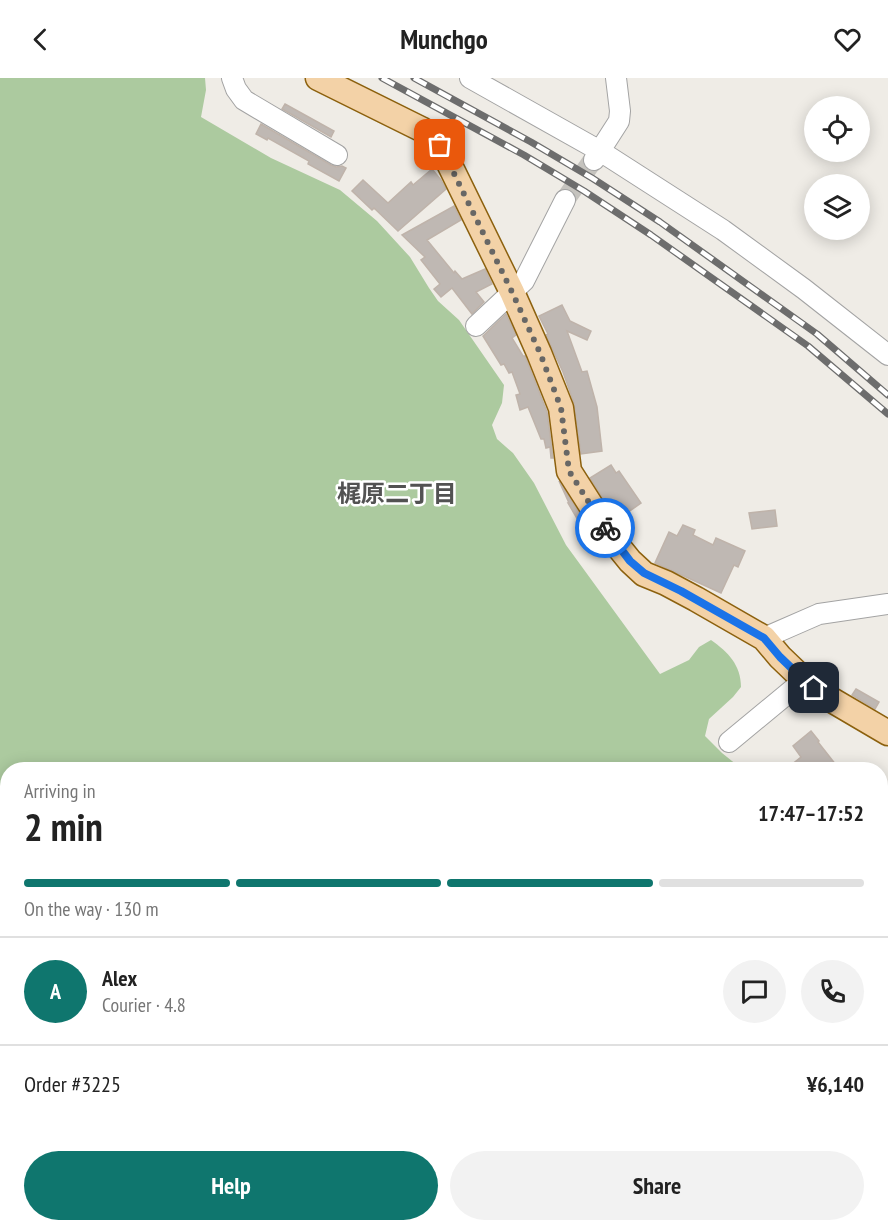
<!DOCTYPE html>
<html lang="en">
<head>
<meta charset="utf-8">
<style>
	body { margin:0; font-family:"PT Sans Narrow","Noto Sans JP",sans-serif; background:#f2f2f2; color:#222; height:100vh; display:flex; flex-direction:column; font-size:22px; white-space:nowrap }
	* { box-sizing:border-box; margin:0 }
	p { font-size:20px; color:#767676 }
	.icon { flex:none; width:33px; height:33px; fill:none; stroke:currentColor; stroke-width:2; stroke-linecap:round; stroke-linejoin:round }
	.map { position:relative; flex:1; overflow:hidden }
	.panel { position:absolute; left:0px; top:684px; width:888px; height:470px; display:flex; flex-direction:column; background:#fff; border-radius:24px 24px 0 0; box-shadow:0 3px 15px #0003 }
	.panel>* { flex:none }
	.buttons { position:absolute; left:804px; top:18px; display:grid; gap:12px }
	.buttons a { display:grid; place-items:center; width:66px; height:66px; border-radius:50%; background:#fff; box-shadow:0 3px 15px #0003; font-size:30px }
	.pin { position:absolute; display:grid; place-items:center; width:51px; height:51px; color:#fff; margin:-26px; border-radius:12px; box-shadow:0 3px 9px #0006 }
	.courier { position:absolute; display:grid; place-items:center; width:60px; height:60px; margin:-30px; border:4px solid #1a73e8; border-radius:50%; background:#fff; color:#222; box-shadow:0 2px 8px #0007 }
	.head em { font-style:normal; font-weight:800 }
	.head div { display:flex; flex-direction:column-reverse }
	.head { display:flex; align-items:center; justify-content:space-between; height:102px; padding:0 24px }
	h1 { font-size:39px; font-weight:800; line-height:45px }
	.bar { display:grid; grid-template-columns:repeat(4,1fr); gap:9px 6px; align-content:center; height:72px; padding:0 24px }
	.bar i { height:8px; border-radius:4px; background:#e0e0e0 }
	.bar .selected { background:#0f766e }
	.bar p { grid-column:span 4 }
	.line { display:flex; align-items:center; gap:15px; padding:0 24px; border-top:2px solid #e0e0e0 }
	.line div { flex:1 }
	.round { display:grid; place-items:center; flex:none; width:63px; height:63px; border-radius:32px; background:#f2f2f2 }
	.primary-button { display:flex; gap:12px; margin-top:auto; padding:12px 24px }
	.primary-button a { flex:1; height:69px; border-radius:36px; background:#0f766e; color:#fff; font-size:24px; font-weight:800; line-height:69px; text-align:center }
	.primary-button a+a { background:#f2f2f2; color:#222 }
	header { display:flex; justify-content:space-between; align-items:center; height:78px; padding:0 24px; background:#fff; font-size:27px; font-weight:800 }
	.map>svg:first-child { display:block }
	.forest { fill:#acca9f }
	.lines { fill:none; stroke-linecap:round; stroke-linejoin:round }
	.stream { stroke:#abced8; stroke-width:4.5 }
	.building { fill:#bfb8b3; stroke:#bfb3aa; stroke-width:1.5 }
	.minor-tunnel { stroke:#c5c3be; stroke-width:20; stroke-dasharray:20 10; stroke-linecap:butt }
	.highway-tunnel { stroke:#c5c3be; stroke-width:28; stroke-dasharray:28 14; stroke-linecap:butt }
	.minor-casing { stroke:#a3a3a3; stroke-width:22 }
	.major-casing { stroke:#8c610e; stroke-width:27 }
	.highway-casing { stroke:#ca366a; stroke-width:32 }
	.minor { stroke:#fff; stroke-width:20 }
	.major { stroke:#f3d2a7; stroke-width:24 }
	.highway { stroke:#df95a3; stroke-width:28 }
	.rail-casing { stroke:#6d6d6d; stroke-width:7 }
	.rail { stroke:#fff; stroke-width:4.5; stroke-dasharray:14; stroke-linecap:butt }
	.done { stroke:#686765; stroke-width:6; stroke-dasharray:0 10.8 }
	.route { stroke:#1a73e8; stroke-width:8 }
	.labels { text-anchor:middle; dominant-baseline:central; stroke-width:5; stroke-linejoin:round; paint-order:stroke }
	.neighbourhood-label { font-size:24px; font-weight:bold; fill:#525252; stroke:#fff }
</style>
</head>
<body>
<header><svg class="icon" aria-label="back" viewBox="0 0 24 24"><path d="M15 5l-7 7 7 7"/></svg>Munchgo<svg class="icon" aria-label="heart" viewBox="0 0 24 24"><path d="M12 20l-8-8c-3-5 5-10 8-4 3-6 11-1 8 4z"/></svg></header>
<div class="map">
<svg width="888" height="1153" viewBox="0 0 888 1153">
	<rect width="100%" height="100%" fill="#efece6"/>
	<path class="forest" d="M0 0H205L206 12 201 39 271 80 340 112 377 143 410 179 429 210 438 223 459 242 504 307 502 325 492 347 497 361 513 375 534 405 566 467 660 596 689 582 699 569 711 562C728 574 741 587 741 609L733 619 709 641 705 658 722 675 742 691 8 692V1146H360L352 1153H0Z"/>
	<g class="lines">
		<path class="stream" d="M880 867 888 856"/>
	</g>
	<path class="building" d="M285 26 334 53 331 59 282 31Z
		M261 46 331 87 336 89 342 88 346 90 339 103 308 86 309 83 268 60 267 62 256 56Z
		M432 91 441 102 446 111 398 153 374 130 372 132 352 113 363 102 388 125 411 104 413 107Z
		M454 128 461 142 427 162 454 195 455 193 462 201 485 191 492 206 476 214 484 224 472 236 452 210 441 219 434 211 440 206 421 182 425 179 402 157Z
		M562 227 570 243 591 253 587 262 567 253 582 294 587 293 597 329 602 373 581 376 574 325 563 294 546 257 548 256 539 238Z
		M506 236 516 257 512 260 523 278H525L547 334 553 380H551L550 369 546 370 544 361H541L528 329 520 332 516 317 520 316 512 294 509 295 504 286 501 287 483 258Z
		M611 387 616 395 619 393 641 425 617 442 590 400Z
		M559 403 598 465 593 468 568 425H569Z
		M775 432 777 448 752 451 749 435Z
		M683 447 695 452 693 457 713 467 716 460 745 473 738 489 734 487 721 515 655 485 669 454 677 458Z
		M856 611 879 624 875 631 852 617Z
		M811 653 819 663 818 664 840 692H785L801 679 793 668Z"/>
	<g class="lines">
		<path class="minor-tunnel" d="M565 122 593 82"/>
		<path class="highway-tunnel" d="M0 739 8 742
			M0 819 8 822
			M0 887 8 890
			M0 1003 8 1005"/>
		<defs>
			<path id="minor" d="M232 0 236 11 244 22 337 77
				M470 0 600 73 723 152 804 211 888 277
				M594 82 619 43 620 33 616 0
				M476 248 524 203 565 122
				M764 560 819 536 888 526
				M729 664 804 602
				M882 788 888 781
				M880 928 888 925
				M364 1146 367 1153"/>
			<path id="major" d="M318 0 421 51 429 56 440 67 512 214 539 275 561 330 569 393 613 462 630 483 644 496 666 505 696 521 764 560 780 579 804 602 825 618 888 655"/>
			<path id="highway" d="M880 1141 888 1146
				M512 1146 534 1153
				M675 1146 690 1153
				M799 1146 812 1153"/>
		</defs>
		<use href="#minor" class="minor-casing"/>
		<use href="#major" class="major-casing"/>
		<use href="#highway" class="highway-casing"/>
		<use href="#minor" class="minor"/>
		<use href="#major" class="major"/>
		<use href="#highway" class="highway"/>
		<defs>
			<path id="rail" d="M382 0 524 77 584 113 651 157 808 268 888 336
				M414 0 531 64 592 100 660 144 817 256 888 317"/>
		</defs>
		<use href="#rail" class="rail-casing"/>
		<use href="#rail" class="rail"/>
	</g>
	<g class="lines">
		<path class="done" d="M440 67 512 214 540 275 561 330 569 393 605 450"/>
		<path class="route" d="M605 450 630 483 644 495 681 513 764 560 780 579 804 602 814 610"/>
	</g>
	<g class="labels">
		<g class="neighbourhood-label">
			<text x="397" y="415">梶原二丁目</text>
		</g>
	</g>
</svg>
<div class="buttons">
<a><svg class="icon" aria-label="locate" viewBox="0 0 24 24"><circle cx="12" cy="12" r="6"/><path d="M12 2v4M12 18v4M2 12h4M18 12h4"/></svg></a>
<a><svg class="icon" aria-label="layers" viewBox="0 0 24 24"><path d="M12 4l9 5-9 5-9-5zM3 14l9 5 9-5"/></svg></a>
</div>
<div class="pin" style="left:440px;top:67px;background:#ea580c"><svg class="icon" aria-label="bag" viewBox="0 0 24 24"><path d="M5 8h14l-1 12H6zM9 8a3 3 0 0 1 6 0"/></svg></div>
<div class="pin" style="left:814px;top:610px;background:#1f2937"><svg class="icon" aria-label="home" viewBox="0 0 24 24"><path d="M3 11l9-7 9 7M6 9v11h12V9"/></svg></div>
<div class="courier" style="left:605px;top:450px"><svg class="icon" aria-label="bike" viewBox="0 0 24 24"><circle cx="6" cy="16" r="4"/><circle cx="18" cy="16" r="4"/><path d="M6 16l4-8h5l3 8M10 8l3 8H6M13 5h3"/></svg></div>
<section class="panel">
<div class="head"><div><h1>2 min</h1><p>Arriving in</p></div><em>17:47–17:52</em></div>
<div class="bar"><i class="selected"></i><i class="selected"></i><i class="selected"></i><i></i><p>On the way · 130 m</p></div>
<div class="line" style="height:108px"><b class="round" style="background:#0f766e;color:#fff">A</b><div><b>Alex</b><p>Courier · 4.8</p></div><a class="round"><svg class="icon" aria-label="chat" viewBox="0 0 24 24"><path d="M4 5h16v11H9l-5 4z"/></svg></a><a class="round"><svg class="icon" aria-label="phone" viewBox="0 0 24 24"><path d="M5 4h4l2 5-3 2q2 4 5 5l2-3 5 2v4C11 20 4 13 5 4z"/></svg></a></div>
<div class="line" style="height:78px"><div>Order #3225</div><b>¥6,140</b></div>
<div class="primary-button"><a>Help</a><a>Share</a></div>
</section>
</div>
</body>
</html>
